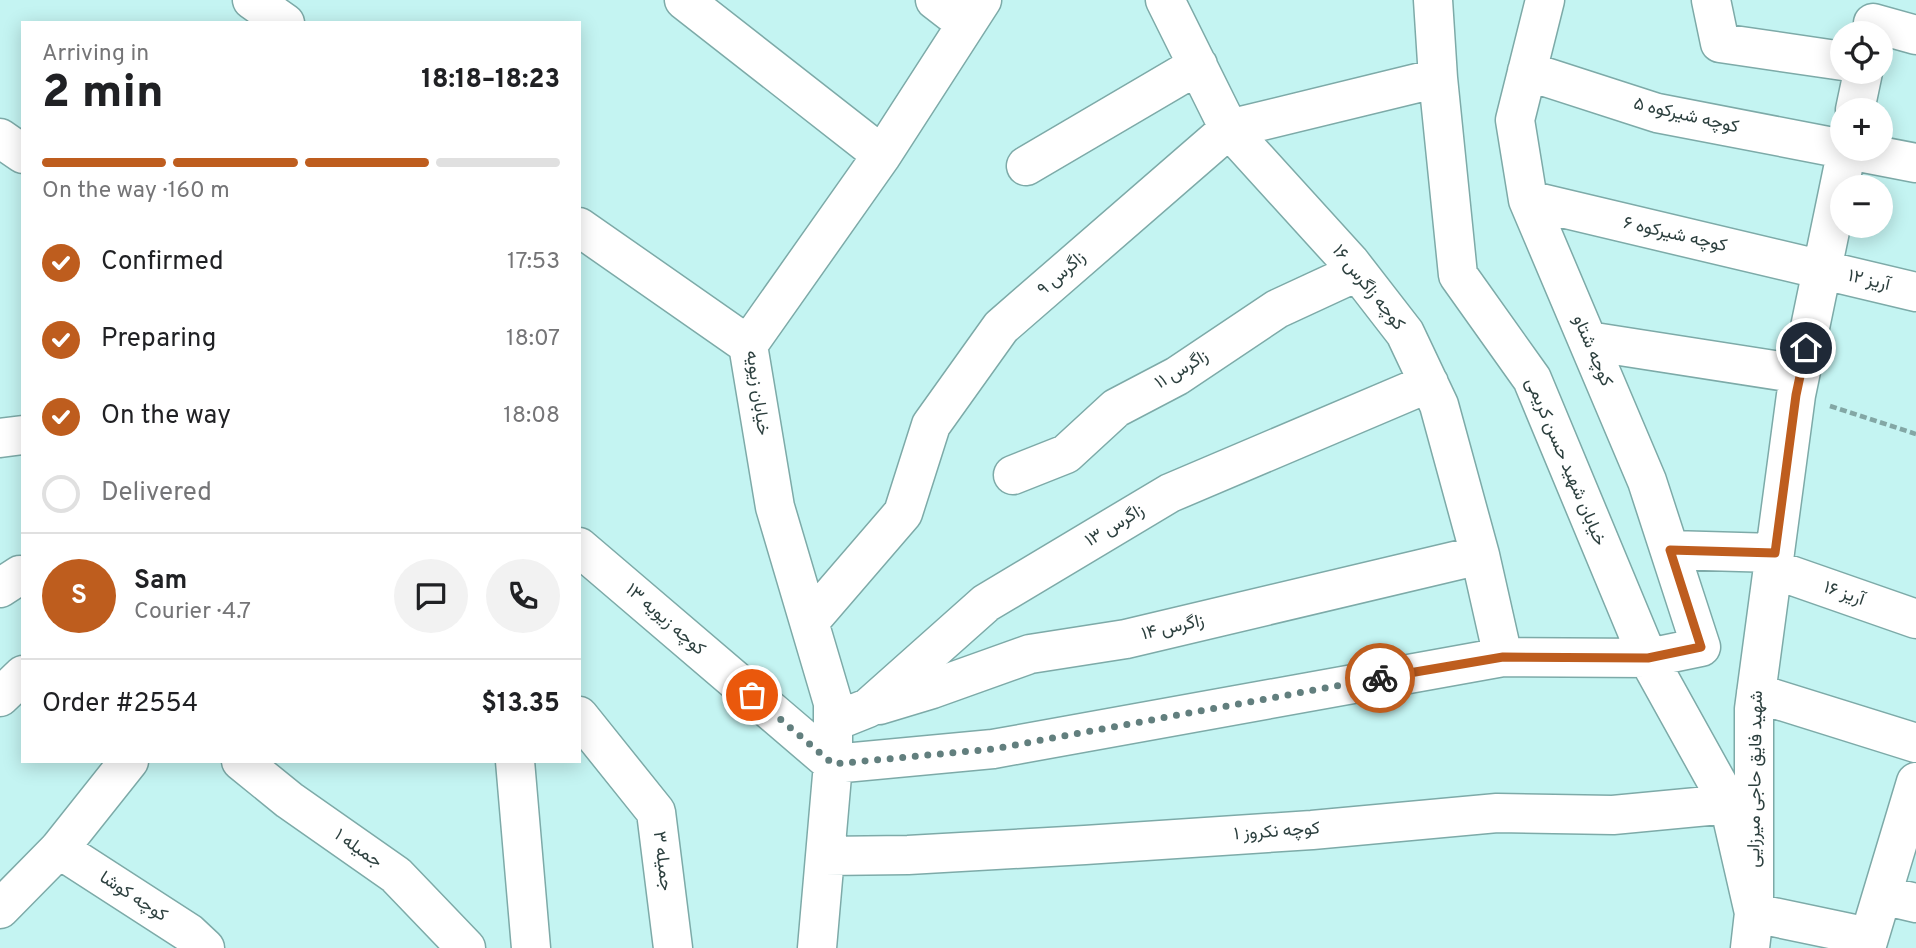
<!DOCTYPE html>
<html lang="en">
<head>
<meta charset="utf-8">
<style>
	body { margin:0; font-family:Overpass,Vazirmatn,sans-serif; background:#f2f2f2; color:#202124; height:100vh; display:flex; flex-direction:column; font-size:26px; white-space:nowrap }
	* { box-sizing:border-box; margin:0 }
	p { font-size:23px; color:#757577 }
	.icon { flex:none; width:38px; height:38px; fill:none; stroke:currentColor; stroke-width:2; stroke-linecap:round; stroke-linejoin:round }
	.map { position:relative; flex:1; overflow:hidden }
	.drawer { position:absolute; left:21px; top:21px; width:560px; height:742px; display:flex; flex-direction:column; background:#fff; border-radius:0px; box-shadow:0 4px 18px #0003 }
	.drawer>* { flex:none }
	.fabs { position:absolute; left:1830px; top:21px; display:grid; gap:14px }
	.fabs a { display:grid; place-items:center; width:63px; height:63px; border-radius:50%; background:#fff; box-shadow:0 4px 18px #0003; font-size:35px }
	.pin { position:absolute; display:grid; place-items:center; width:60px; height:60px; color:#fff; margin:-30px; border:4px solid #fff; border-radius:50%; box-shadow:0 2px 7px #0007 }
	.courier { position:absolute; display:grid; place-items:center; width:70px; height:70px; margin:-35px; border:5px solid #be5d1e; border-radius:50%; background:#fff; color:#222; box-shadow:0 2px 9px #0007 }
	.headline em { font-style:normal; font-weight:800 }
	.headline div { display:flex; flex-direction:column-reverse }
	.headline { display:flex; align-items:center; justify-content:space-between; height:119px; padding:0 21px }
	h1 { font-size:46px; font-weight:800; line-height:52px }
	.bar { display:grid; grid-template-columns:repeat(4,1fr); gap:10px 7px; align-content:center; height:84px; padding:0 21px }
	.bar i { height:9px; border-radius:5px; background:#e0e0e0 }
	.bar .selected { background:#be5d1e }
	.bar p { grid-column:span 4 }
	.line { display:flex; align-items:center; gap:18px; padding:0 21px; border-top:2px solid #e0e0e0 }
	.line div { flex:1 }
	.round { display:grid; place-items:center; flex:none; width:74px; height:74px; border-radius:37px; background:#f2f2f2 }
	ol { padding:0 21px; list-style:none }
	li { display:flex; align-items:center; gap:21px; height:77px }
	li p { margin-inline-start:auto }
	li .icon { padding:7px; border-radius:50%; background:#be5d1e; color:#fff; stroke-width:4 }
	li:last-child { color:#757577 }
	li i { width:38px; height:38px; border:4px solid #e0e0e0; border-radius:50% }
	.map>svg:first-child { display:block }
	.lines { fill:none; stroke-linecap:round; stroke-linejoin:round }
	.minor-casing { stroke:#7daaa8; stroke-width:41 }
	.path { stroke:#83a7a5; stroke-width:4.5; stroke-dasharray:7 3.5; stroke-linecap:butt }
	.minor { stroke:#fff; stroke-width:38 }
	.done { stroke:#627f7e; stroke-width:7; stroke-dasharray:0 12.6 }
	.route { stroke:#be5d1e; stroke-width:9 }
	.labels { text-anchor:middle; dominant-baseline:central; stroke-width:5; stroke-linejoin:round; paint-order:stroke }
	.street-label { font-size:18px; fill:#2d403f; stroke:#fff }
</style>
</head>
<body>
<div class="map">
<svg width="1916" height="948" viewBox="0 0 1916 948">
	<rect width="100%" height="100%" fill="#c4f4f2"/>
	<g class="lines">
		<defs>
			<path id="minor" d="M252 0 285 23
				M684 0 882 155
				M935 0 966 24
				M982 0 882 155 748 345 775 507 833 703V764L993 749 1503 657 1648 658 1701 647 1647 481 1528 200 1515 120 1545 0
				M1165 0 1229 129 1350 262 1405 333 1439 405 1480 555 1503 657
				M1433 0 1438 78 1458 275 1532 379 1648 658 1729 804 1754 913
				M1711 0 1720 43 1843 61
				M1873 23 1916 35
				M1527 71 1657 113 1916 163
				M1855 110 1863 72
				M0 138 23 154
				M1026 166 1198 65
				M1528 200 1916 292
				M579 227 748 345
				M1588 341 1800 374
				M0 438 23 435
				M1013 475 1066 454 1116 408 1177 376 1277 309 1357 272
				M579 547 833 764 817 948
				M1670 550 1775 553
				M1773 569 1916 619
				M0 588 20 575
				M810 621 903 513 931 425 1001 327 1229 129 1438 78
				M1756 693 1916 743
				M0 697 23 675
				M879 705 932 689 1030 654 1126 639 1480 555
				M579 716 656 812 673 948
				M833 722 868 708 986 603 1170 493 1429 383
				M241 761 289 800 396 875 466 948
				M515 761 531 948
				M59 849 189 933 205 948
				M825 856 908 855 1085 845 1312 830 1497 813 1613 815 1729 804
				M1882 895 1916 903
				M0 909 59 849 129 761
				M1754 913 1869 937
				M1750 948 1754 913V709L1796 395 1847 149
				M1866 948 1916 782"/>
		</defs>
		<use href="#minor" class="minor-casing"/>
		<path class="path" d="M1830 406 1916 434"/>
		<use href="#minor" class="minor"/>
	</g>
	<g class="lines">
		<path class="done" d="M752 695 833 764 993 749 1380 678"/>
		<path class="route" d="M1380 678 1503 657 1648 658 1701 647 1670 550 1775 553 1796 395 1806 348"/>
	</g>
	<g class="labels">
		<g class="street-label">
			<text transform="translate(1686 116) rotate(13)">کوچه شیرکوه ۵</text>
			<text transform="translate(1675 235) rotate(13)">کوچه شیرکوه ۶</text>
			<text transform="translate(1062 274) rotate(-41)">زاگرس ۹</text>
			<text transform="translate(1869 281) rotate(13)">آریز ۱۲</text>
			<text transform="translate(1368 288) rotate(51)">کوچه زاگرس ۱۶</text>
			<text transform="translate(1592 351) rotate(67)">کوچه شتاو</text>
			<text transform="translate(1182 370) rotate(-31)">زاگرس ۱۱</text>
			<text transform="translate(757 393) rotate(82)">خیابان زیویه</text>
			<text transform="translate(1565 462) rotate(67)">خیابان شهید حسن کریمی</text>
			<text transform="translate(1115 526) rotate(-31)">زاگرس ۱۳</text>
			<text transform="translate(1844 594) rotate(19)">آریز ۱۶</text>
			<text transform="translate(665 620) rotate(41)">کوچه زیویه ۱۳</text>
			<text transform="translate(1173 628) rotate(-13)">زاگرس ۱۴</text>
			<text transform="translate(1756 779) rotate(-89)">شهید فایق حاجی میرزایی</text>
			<text transform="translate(1277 832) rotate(-4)">کوچه نکروز ۱</text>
			<text transform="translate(358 849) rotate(35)">جمیله ۱</text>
			<text transform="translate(662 861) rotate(83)">جمیله ۳</text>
			<text transform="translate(133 897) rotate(33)">کوچه کوشا</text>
		</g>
	</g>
</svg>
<div class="fabs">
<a><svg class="icon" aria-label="locate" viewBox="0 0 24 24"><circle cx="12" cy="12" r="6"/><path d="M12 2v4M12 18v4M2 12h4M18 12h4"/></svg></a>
<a>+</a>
<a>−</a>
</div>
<div class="pin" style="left:752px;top:695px;background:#ea580c"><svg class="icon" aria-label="bag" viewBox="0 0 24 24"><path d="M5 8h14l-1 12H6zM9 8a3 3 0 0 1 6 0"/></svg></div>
<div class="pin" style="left:1806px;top:348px;background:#1f2937"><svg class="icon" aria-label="home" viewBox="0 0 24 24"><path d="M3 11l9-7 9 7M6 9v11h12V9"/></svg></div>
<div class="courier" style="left:1380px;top:678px"><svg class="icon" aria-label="bike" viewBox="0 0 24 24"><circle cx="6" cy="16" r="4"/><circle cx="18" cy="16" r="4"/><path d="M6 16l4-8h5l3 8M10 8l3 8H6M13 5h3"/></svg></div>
<section class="drawer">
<div class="headline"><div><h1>2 min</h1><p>Arriving in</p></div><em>18:18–18:23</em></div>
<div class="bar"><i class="selected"></i><i class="selected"></i><i class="selected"></i><i></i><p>On the way · 160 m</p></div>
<ol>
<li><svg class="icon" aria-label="check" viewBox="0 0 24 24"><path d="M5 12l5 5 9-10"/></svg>Confirmed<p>17:53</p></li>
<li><svg class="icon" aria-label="check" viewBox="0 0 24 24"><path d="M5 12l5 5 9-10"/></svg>Preparing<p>18:07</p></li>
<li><svg class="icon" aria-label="check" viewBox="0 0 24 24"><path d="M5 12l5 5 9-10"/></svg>On the way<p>18:08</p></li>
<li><i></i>Delivered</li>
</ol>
<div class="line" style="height:126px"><b class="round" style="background:#be5d1e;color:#fff">S</b><div><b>Sam</b><p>Courier · 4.7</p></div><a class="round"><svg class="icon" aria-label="chat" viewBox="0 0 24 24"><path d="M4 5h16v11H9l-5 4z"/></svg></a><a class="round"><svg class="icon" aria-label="phone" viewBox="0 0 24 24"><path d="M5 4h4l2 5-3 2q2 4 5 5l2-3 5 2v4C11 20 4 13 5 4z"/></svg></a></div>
<div class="line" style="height:91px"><div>Order #2554</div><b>$13.35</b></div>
</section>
</div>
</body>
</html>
